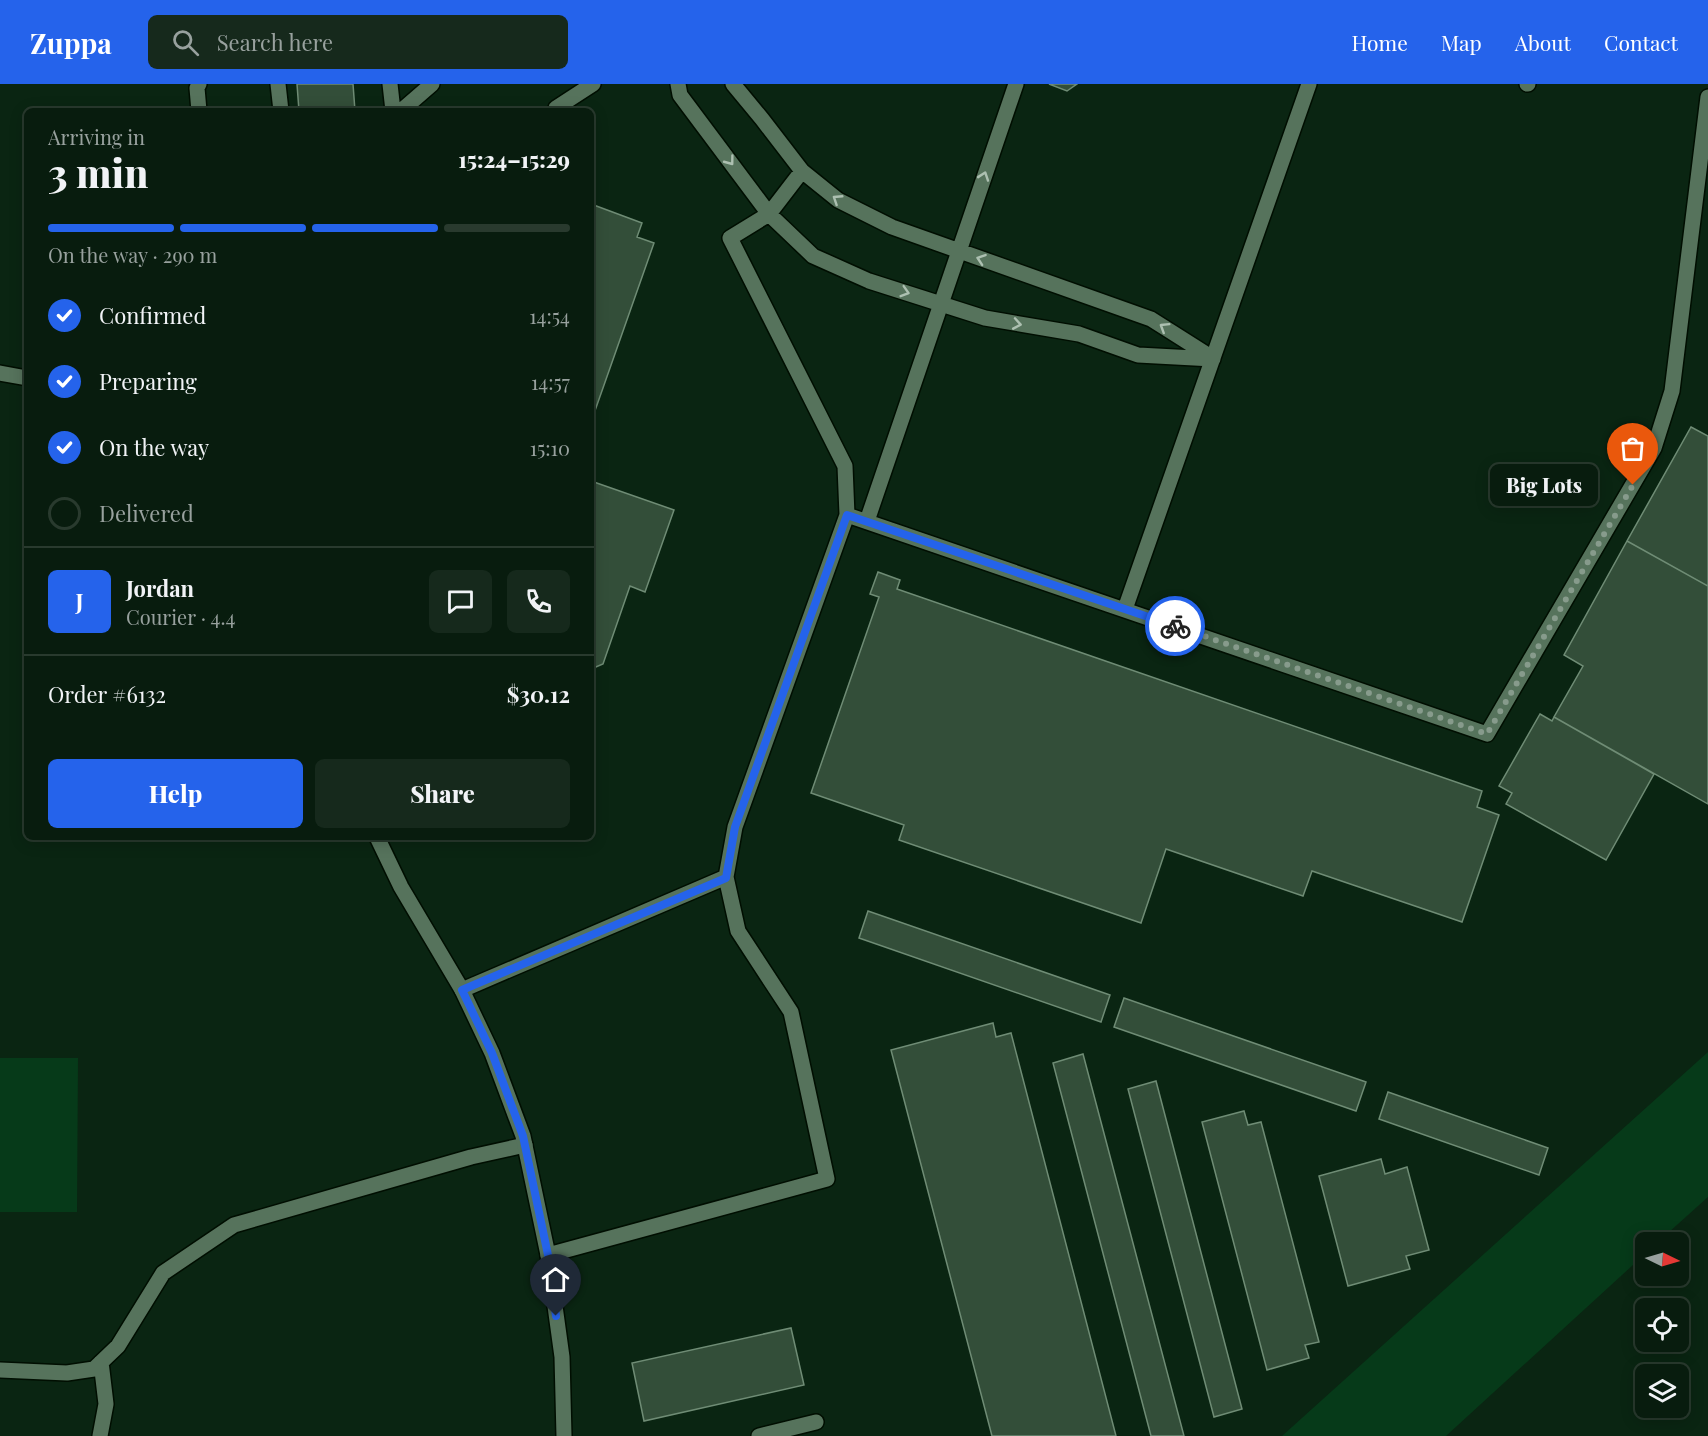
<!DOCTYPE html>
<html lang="en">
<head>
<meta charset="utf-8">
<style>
	body { margin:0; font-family:"Playfair Display",serif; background:#16291c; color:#f1f3f6; height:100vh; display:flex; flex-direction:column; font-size:22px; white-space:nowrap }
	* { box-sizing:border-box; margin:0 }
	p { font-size:20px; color:#98a19e }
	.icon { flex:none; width:33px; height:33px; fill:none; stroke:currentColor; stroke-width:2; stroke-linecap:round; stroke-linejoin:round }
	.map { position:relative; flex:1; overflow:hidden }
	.sheet { position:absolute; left:24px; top:24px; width:570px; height:732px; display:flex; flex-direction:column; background:#081c0e; border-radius:9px; box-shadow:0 3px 15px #0003,0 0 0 2px #293a2e }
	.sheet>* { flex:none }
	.needle { width:39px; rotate:95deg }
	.fabs { position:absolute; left:1635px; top:1148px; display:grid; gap:12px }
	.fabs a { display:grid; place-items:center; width:54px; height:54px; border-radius:9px; background:#081c0e; box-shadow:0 3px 15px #0003,0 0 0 2px #293a2e; font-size:30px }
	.pin { position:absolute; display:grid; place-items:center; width:51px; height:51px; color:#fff; margin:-62px -26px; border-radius:50% 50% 50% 0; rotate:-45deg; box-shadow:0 0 6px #0007 }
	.pin .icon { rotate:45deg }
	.courier { position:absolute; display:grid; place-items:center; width:60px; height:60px; margin:-30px; border:4px solid #2563eb; border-radius:50%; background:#fff; color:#222; box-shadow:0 2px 8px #0007 }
	.bubble { position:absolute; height:42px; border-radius:9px; background:#081c0e; box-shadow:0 3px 15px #0003,0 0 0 2px #293a2e; font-size:20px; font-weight:800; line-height:42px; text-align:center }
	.headline em { font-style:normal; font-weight:800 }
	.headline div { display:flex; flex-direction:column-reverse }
	.headline { display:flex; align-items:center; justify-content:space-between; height:102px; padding:0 24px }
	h1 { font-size:39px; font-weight:800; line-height:45px }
	.bar { display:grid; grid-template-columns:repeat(4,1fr); gap:9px 6px; align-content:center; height:72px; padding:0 24px }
	.bar i { height:8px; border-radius:4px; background:#293a2e }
	.bar .active { background:#2563eb }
	.bar p { grid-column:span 4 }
	.line { display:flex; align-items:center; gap:15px; padding:0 24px; border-top:2px solid #293a2e }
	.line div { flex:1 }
	.round { display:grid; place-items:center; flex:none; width:63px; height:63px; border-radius:9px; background:#16291c }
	ol { padding:0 24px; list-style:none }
	li { display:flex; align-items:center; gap:18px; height:66px }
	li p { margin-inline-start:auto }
	li .icon { padding:6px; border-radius:50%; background:#2563eb; color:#fff; stroke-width:4 }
	li:last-child { color:#98a19e }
	li i { width:33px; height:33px; border:3px solid #293a2e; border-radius:50% }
	.primary-button { display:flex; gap:12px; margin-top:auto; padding:12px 24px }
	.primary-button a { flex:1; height:69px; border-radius:9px; background:#2563eb; color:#fff; font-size:24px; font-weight:800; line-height:69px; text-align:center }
	.primary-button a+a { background:#16291c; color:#f1f3f6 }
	header { display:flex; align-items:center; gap:36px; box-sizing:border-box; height:84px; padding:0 30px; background:#2563eb; color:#fff }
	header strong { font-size:28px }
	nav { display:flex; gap:33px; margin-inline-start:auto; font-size:21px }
	.search { width:420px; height:54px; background:#16291c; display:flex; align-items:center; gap:15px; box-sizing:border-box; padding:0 21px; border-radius:9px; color:#98a19e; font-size:22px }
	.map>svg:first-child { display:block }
	.green { fill:#063a19 }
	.building { fill:#334e39; stroke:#6f8c75; stroke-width:1.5 }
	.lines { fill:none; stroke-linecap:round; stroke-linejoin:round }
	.service-casing { stroke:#000e01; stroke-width:18 }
	.secondary-casing { stroke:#000e01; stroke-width:18 }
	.service { stroke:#56735c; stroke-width:15 }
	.secondary { stroke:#56735c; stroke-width:15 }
	.oneway { stroke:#adc0b1 }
	.done { stroke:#879b8c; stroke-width:6; stroke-dasharray:0 10.8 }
	.route { stroke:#2563eb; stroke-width:8 }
</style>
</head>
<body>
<header>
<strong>Zuppa</strong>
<div class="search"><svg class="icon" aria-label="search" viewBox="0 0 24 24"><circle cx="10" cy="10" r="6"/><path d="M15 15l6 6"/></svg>Search here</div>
<nav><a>Home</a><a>Map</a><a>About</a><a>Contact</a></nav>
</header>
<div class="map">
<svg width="1708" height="1352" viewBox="0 0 1708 1352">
	<rect width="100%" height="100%" fill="#0a2512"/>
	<path class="green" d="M1708 968V1113L1658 1158H1646L1645 1170 1446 1352H1282Z
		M0 974H78L77 1128H0Z"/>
	<path class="building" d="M297 0H353L355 27H299Z
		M1049 0H1077L1067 7Z
		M591 120 642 139 637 153 654 159 591 338Z
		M1691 343 1708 352V502L1627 457Z
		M591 397 674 426 645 508 630 502 603 580 591 585Z
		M1627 457 1708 502V720L1554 633 1583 582 1564 571Z
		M878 488 900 496 897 505 1482 707 1477 723 1499 731 1462 838 1312 787 1303 812 1166 765 1141 839 899 756 904 741 811 709 879 513 870 510Z
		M1540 630 1552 637 1554 633 1654 690 1606 776 1506 720 1512 709 1499 702Z
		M868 827 1110 911 1101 938 859 854Z
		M1124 914 1366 998 1356 1027 1114 943Z
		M993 939 996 953 1011 949 1116 1352H992L891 966Z
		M1083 970 1184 1352H1151L1053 979Z
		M1156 997 1242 1325 1214 1333 1128 1005Z
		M1388 1008 1548 1064 1539 1091 1379 1035Z
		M1244 1027 1248 1041 1261 1038 1319 1258 1305 1261 1309 1274 1267 1286 1202 1038Z
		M1381 1075 1385 1090 1407 1083 1429 1166 1406 1172 1410 1185 1348 1202 1319 1092Z
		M791 1244 804 1301 644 1337 632 1279Z"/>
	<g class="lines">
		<defs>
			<path id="service" d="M278 0 281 27
				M390 0 393 27
				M678 0 680 11 769 130 813 172 869 197 985 234 1079 250 1138 271 1213 275
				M733 0 762 35 802 87 838 116 892 143 1151 235 1211 273
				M1527 0H1528
				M199 27 197 4 199 0
				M401 27 432 0
				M0 289 27 294
				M847 431 1487 650 1654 364 1672 307 1708 13
				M867 437 1016 0
				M1125 525 1309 0
				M462 906 726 793
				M548 1171 827 1095 791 928 738 847 726 793 735 743 847 431 845 382 730 154 769 130 802 87
				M0 1286 67 1289 94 1285 118 1262 163 1189 234 1141 471 1073 525 1061
				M100 1352 106 1320 101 1278
				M759 1352 816 1338"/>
			<path id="secondary" d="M556 24 593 0
				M377 753 401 803 462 906 492 969 523 1052 548 1171 562 1273 564 1352"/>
		</defs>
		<use href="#service" class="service-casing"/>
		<use href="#secondary" class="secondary-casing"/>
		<use href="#service" class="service"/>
		<use href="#secondary" class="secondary"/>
	</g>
	<defs><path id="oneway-chevron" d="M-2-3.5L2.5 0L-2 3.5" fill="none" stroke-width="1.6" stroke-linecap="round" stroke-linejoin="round" transform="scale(1.5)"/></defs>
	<g class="oneway">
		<use href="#oneway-chevron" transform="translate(730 77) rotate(53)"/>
		<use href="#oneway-chevron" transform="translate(984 92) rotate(-71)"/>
		<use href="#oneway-chevron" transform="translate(837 115) rotate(-147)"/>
		<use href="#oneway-chevron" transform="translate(981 175) rotate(-161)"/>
		<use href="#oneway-chevron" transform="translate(905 208) rotate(17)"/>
		<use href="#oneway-chevron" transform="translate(1017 240) rotate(10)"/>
		<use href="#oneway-chevron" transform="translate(1164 243) rotate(-148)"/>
	</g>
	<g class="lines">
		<path class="done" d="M1175 542 1487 650 1633 401"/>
		<path class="route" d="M556 1232 548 1171 523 1052 492 969 462 906 726 794 735 743 847 431 1175 542"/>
	</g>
</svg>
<div class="fabs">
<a><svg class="needle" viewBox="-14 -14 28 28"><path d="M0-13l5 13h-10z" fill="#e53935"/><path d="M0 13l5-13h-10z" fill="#98a19e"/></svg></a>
<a><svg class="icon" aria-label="locate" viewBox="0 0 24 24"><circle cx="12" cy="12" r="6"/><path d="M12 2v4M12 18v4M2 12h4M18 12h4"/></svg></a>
<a><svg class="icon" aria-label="layers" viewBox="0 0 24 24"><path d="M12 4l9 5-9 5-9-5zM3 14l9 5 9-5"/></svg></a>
</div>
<div class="pin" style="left:1633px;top:401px;background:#ea580c"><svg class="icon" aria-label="bag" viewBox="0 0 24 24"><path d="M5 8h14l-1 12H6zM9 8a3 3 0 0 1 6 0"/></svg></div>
<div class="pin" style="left:556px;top:1232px;background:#1f2937"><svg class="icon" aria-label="home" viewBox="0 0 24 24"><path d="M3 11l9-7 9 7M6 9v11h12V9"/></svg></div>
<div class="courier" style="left:1175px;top:542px"><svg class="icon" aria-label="bike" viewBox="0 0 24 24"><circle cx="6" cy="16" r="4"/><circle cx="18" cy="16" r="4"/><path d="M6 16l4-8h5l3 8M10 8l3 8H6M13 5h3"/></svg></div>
<div class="bubble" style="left:1490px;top:380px;width:108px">Big Lots</div>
<section class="sheet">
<div class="headline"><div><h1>3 min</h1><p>Arriving in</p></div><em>15:24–15:29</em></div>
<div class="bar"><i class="active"></i><i class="active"></i><i class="active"></i><i></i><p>On the way · 290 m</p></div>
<ol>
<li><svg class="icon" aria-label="check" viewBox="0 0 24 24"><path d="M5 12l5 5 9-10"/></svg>Confirmed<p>14:54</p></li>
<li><svg class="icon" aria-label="check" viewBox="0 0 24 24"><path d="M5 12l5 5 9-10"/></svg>Preparing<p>14:57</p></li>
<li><svg class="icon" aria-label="check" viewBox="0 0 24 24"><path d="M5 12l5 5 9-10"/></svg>On the way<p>15:10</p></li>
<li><i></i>Delivered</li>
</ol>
<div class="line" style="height:108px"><b class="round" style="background:#2563eb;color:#fff">J</b><div><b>Jordan</b><p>Courier · 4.4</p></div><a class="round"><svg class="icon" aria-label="chat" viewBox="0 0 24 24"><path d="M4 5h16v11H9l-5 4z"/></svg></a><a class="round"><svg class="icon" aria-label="phone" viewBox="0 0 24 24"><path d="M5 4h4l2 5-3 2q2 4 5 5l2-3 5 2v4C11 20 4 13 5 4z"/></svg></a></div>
<div class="line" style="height:78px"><div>Order #6132</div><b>$30.12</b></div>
<div class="primary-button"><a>Help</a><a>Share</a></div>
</section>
</div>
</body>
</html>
